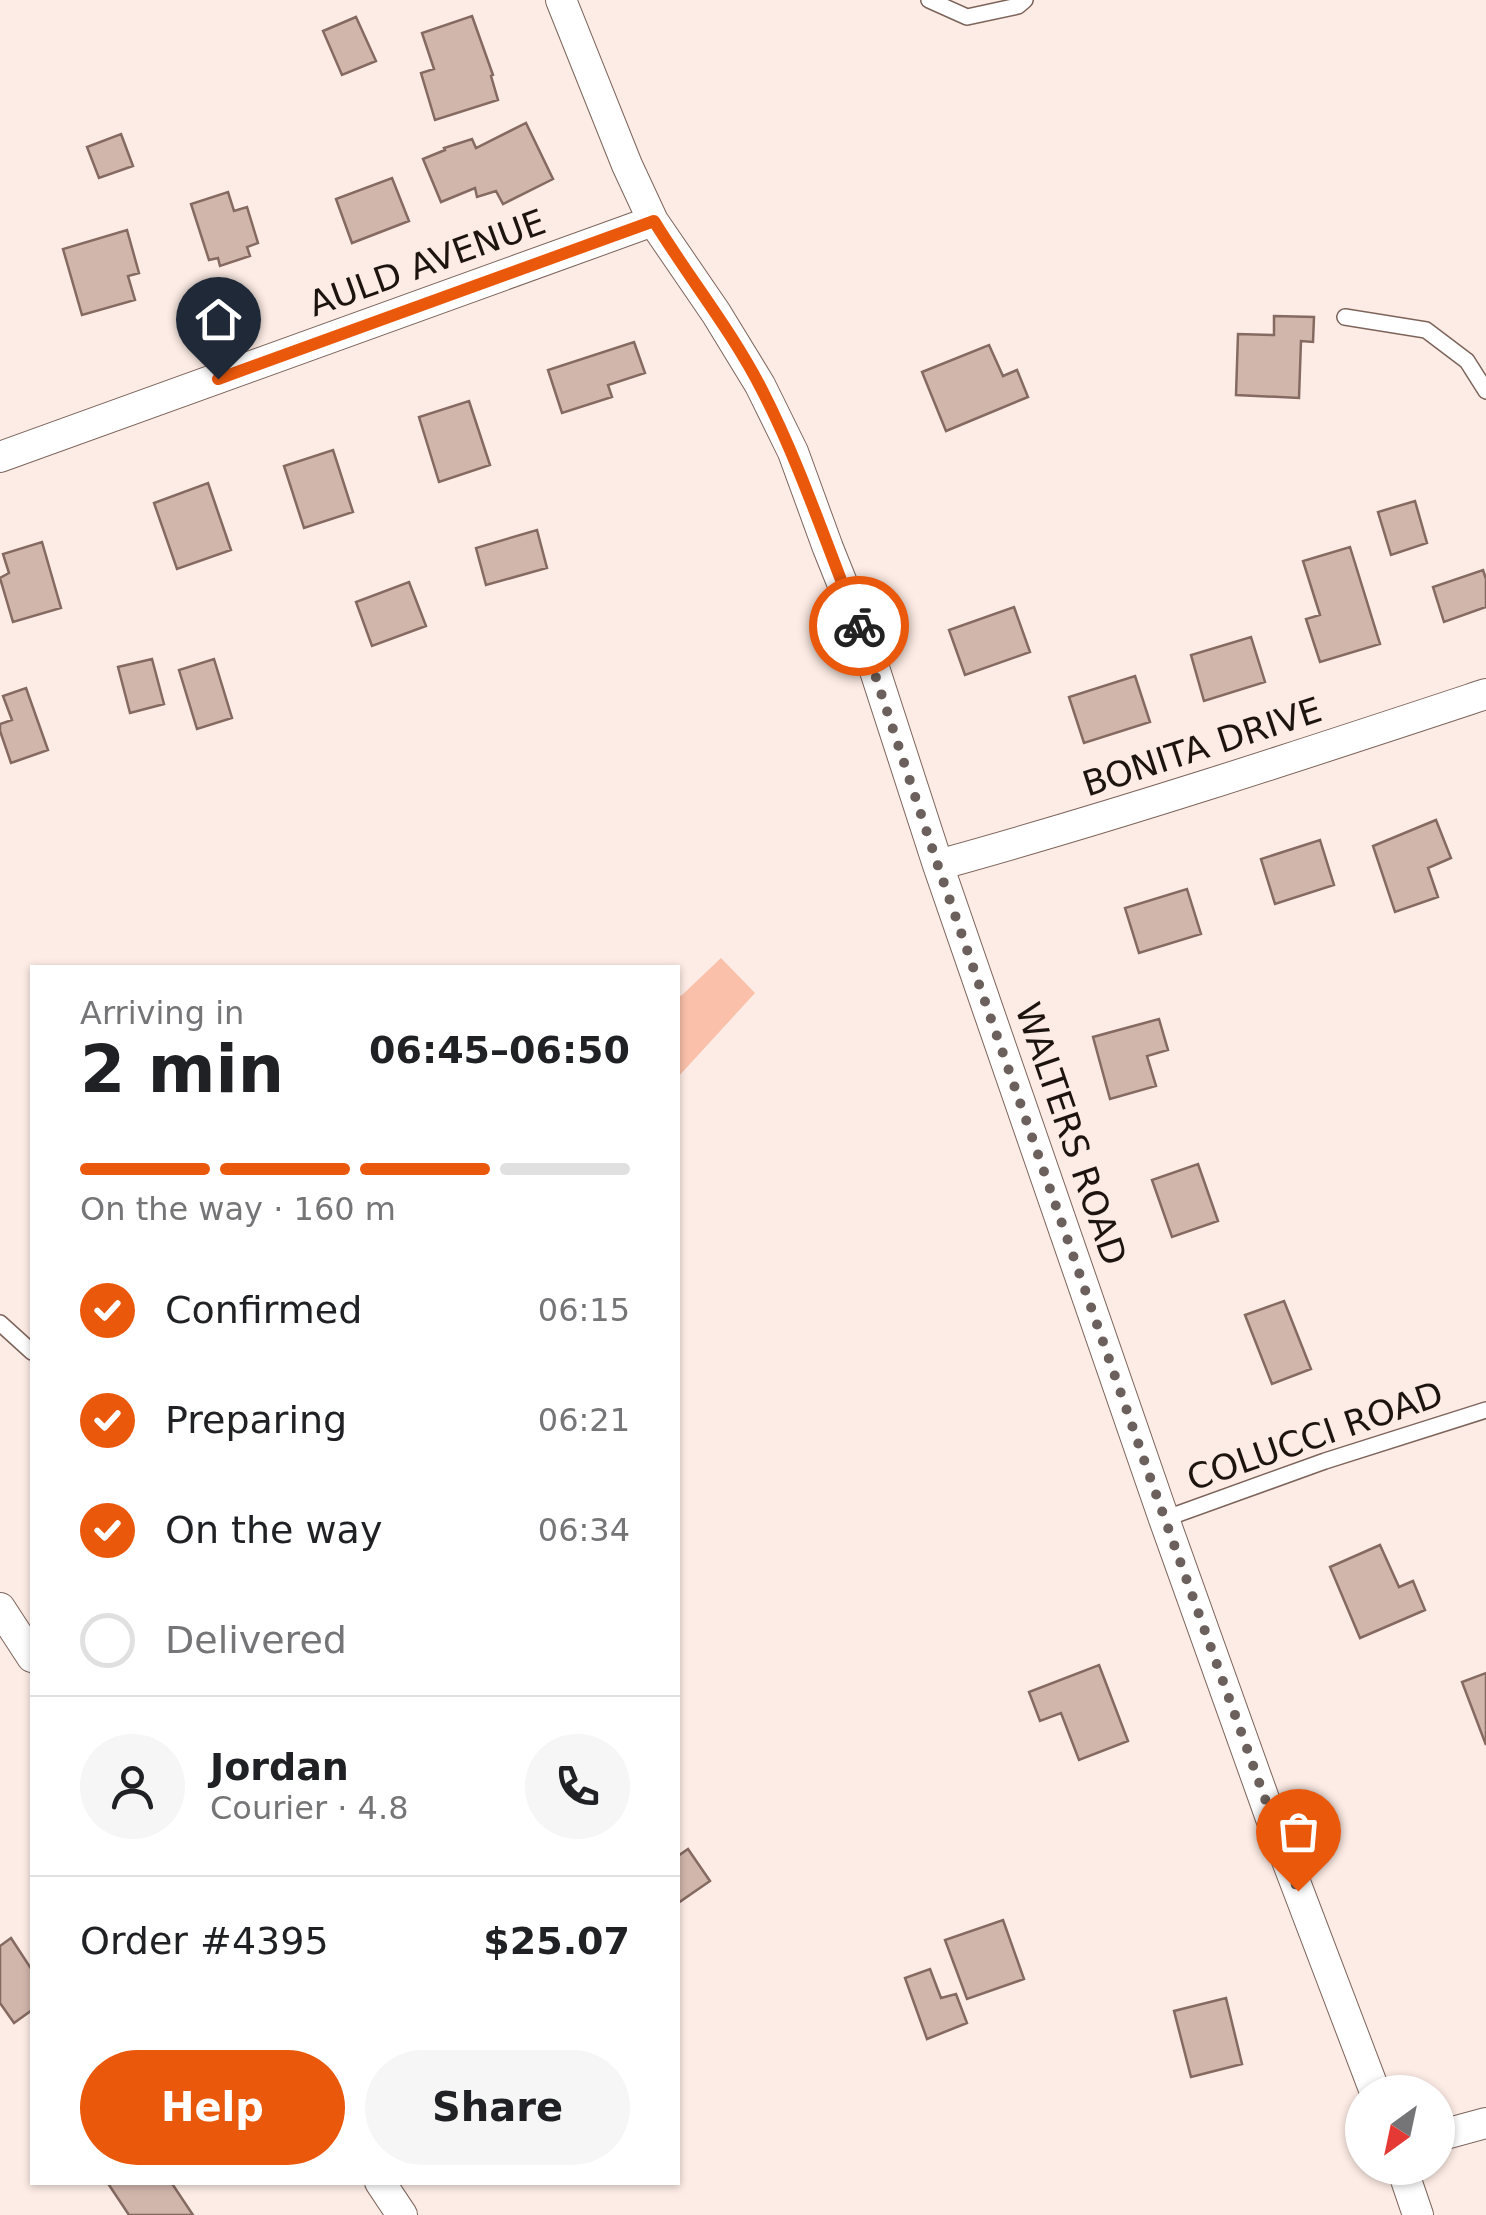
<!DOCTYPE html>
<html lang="en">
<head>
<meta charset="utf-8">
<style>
	body { margin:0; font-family:"DejaVu Sans",sans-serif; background:#f6f6f6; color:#202124; height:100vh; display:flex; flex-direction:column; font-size:38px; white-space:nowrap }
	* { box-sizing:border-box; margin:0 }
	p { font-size:32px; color:#757577 }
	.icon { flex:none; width:55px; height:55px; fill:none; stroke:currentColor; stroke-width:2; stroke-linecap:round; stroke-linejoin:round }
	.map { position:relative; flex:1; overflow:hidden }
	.drawer { position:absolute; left:30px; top:965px; width:650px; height:1220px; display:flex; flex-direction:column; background:#fff; border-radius:0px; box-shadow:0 2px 8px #0004 }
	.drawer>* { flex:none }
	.needle { width:65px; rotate:213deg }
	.fabs { position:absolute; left:1345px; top:2075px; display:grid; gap:20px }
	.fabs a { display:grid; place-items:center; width:110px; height:110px; border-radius:50%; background:#fff; box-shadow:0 2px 8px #0004; font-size:50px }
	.pin { position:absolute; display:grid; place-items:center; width:85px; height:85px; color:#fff; margin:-102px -42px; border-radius:50% 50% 50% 0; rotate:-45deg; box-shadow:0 0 10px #0007 }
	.pin .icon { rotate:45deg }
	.courier { position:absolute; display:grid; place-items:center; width:100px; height:100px; margin:-50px; border:8px solid #ea580c; border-radius:50%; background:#fff; color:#222; box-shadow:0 2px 12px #0007 }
	.head em { font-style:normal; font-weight:800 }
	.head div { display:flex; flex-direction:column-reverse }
	.head { display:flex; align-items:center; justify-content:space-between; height:170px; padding:0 50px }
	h1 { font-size:65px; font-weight:800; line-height:75px }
	.bar { display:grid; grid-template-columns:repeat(4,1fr); gap:15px 10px; align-content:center; height:120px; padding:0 50px }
	.bar i { height:12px; border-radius:8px; background:#e0e0e0 }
	.bar .selected { background:#ea580c }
	.bar p { grid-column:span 4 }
	.line { display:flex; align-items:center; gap:25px; padding:0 50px; border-top:2px solid #e0e0e0 }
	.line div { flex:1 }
	.round { display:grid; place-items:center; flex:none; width:105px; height:105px; border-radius:52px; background:#f6f6f6 }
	ol { padding:0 50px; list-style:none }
	li { display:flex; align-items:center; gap:30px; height:110px }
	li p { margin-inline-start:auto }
	li .icon { padding:10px; border-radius:50%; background:#ea580c; color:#fff; stroke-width:4 }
	li:last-child { color:#757577 }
	li i { width:55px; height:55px; border:5px solid #e0e0e0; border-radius:50% }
	.action { display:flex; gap:20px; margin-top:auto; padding:20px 50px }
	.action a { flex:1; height:115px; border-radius:60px; background:#ea580c; color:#fff; font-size:40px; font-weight:800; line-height:115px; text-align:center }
	.action a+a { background:#f6f6f6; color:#202124 }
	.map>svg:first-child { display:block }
	.green { fill:#fac0a9 }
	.building { fill:#d1b6ab; stroke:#846a61; stroke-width:2.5 }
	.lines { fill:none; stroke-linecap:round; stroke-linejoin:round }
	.service-casing { stroke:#7d645b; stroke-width:18 }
	.minor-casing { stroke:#7d645b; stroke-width:32 }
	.service { stroke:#fff; stroke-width:15 }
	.minor { stroke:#fff; stroke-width:30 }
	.done { stroke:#6b605b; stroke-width:10; stroke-dasharray:0 18 }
	.route { stroke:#ea580c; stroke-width:12 }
	.labels { text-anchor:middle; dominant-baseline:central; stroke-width:10; stroke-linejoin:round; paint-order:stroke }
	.street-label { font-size:35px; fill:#1d1410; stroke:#fdece5 }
</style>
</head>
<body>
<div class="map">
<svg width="1486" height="2215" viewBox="0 0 1486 2215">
	<rect width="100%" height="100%" fill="#fdece5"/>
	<path class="green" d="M721 958 755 993 678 1077V994L681 996Z"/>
	<path class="building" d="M472 16 493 75 491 76 498 100 435 120 421 73 434 69 422 33Z
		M356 17 376 61 342 75 323 31Z
		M526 123 553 179 503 204 496 191 477 197 475 188 441 202 423 159 445 150 444 148 472 139 476 148Z
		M121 134 133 166 99 178 87 147Z
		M392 178 409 221 352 243 336 199Z
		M228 192 234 211 247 207 258 243 247 247 250 256 220 266 218 258 209 260 191 204Z
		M127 230 139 273 128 276 135 300 82 315 63 249Z
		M1274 316 1314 317 1313 342 1301 341 1299 398 1236 395 1238 334 1274 335Z
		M634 342 645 373 608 385 612 397 562 413 548 370Z
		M989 345 1003 376 1017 370 1028 397 946 431 922 372Z
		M469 401 490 465 439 482 419 417Z
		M333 450 353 512 304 528 284 466Z
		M208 483 231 550 177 569 154 503Z
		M1415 501 1427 543 1391 555 1378 512Z
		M537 530 547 568 486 585 476 548Z
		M42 542 61 608 13 622 0 578 9 573 3 554Z
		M1350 547 1380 644 1320 662 1306 619 1320 615 1303 561Z
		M1483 570 1486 579V607L1444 622 1433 587Z
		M409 582 426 626 372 646 356 602Z
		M1014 607 1030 652 965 675 949 630Z
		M1251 637 1265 682 1204 701 1191 655Z
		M152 659 164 704 130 713 118 667Z
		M214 659 232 718 197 729 179 670Z
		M1135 676 1150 722 1084 743 1069 697Z
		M26 688 48 750 11 763 0 731V724L12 720 3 696Z
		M1436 820 1451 858 1428 868 1438 897 1395 912 1373 846Z
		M1320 840 1334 885 1275 904 1261 859Z
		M1187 889 1201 934 1139 953 1125 908Z
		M1159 1019 1168 1050 1147 1056 1156 1086 1110 1099 1093 1037Z
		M1198 1164 1218 1221 1172 1237 1152 1180Z
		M1284 1301 1311 1369 1272 1384 1245 1315Z
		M1380 1545 1399 1587 1413 1581 1425 1610 1360 1638 1330 1567Z
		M1099 1665 1128 1741 1079 1760 1061 1713 1040 1721 1029 1692Z
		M1486 1673V1745L1462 1682Z
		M688 1849 710 1881 678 1903V1856Z
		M1003 1920 1024 1979 967 1999 945 1940Z
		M11 1938 32 1970V2010L14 2023 0 2003V1946Z
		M930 1969 941 1998 956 1994 967 2023 927 2039 905 1978Z
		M1226 1998 1242 2064 1191 2077 1174 2011Z
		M107 2182H171L193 2215H129Z"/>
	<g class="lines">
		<defs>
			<path id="service" d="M929 0 967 17 1018 6 1025 0
				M1345 317 1426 330 1467 361 1486 391
				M0 1323 32 1352
				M1164 1519 1325 1461 1486 1410"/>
			<path id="minor" d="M561 0 627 165 653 221 716 313 760 385 793 452 828 548 865 640 938 865 1164 1519 1273 1824 1375 2092
				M0 457 653 221
				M938 865C1123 814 1304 754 1486 694
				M0 1608 32 1657
				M1438 2136 1486 2123
				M1402 2168 1418 2215
				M380 2182 402 2215"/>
		</defs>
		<use href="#service" class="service-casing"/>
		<use href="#minor" class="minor-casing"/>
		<use href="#service" class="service"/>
		<use href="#minor" class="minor"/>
	</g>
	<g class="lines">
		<path class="done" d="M859 626 938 866 1152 1483 1298 1891"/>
		<path class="route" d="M218 379 654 221C689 278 732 331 762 390 801 466 827 547 859 626"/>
	</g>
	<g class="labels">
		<g class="street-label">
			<text transform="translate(427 263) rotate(-20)">AULD AVENUE</text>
			<text transform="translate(1202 747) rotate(-18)">BONITA DRIVE</text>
			<text transform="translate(1071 1134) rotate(71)">WALTERS ROAD</text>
			<text transform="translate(1315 1436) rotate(-19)">COLUCCI ROAD</text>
		</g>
	</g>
</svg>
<div class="fabs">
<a><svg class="needle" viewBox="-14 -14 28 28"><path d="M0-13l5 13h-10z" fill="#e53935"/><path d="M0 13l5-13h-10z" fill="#757577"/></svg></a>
</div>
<div class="pin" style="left:1298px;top:1891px;background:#ea580c"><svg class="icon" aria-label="bag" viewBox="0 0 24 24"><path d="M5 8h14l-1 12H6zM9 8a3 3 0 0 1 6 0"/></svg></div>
<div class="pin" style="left:218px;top:379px;background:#1f2937"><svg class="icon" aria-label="home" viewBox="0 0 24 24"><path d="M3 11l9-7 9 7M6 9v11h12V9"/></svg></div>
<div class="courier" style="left:859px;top:626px"><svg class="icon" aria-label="bike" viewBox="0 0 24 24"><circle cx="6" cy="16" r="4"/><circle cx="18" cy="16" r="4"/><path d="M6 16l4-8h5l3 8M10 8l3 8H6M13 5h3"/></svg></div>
<section class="drawer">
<div class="head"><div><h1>2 min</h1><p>Arriving in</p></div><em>06:45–06:50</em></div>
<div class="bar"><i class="selected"></i><i class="selected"></i><i class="selected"></i><i></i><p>On the way · 160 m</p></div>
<ol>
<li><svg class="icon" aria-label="check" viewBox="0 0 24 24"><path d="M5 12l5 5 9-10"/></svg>Confirmed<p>06:15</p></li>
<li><svg class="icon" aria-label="check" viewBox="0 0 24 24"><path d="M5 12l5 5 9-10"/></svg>Preparing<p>06:21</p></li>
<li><svg class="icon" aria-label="check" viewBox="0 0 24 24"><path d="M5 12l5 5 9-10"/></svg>On the way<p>06:34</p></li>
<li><i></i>Delivered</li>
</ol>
<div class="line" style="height:180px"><a class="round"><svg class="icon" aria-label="person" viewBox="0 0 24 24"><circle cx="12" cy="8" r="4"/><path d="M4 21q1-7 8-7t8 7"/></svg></a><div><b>Jordan</b><p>Courier · 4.8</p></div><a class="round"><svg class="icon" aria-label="phone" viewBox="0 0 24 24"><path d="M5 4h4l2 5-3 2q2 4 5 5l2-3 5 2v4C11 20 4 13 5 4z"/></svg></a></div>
<div class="line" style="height:130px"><div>Order #4395</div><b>$25.07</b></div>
<div class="action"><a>Help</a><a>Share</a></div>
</section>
</div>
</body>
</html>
